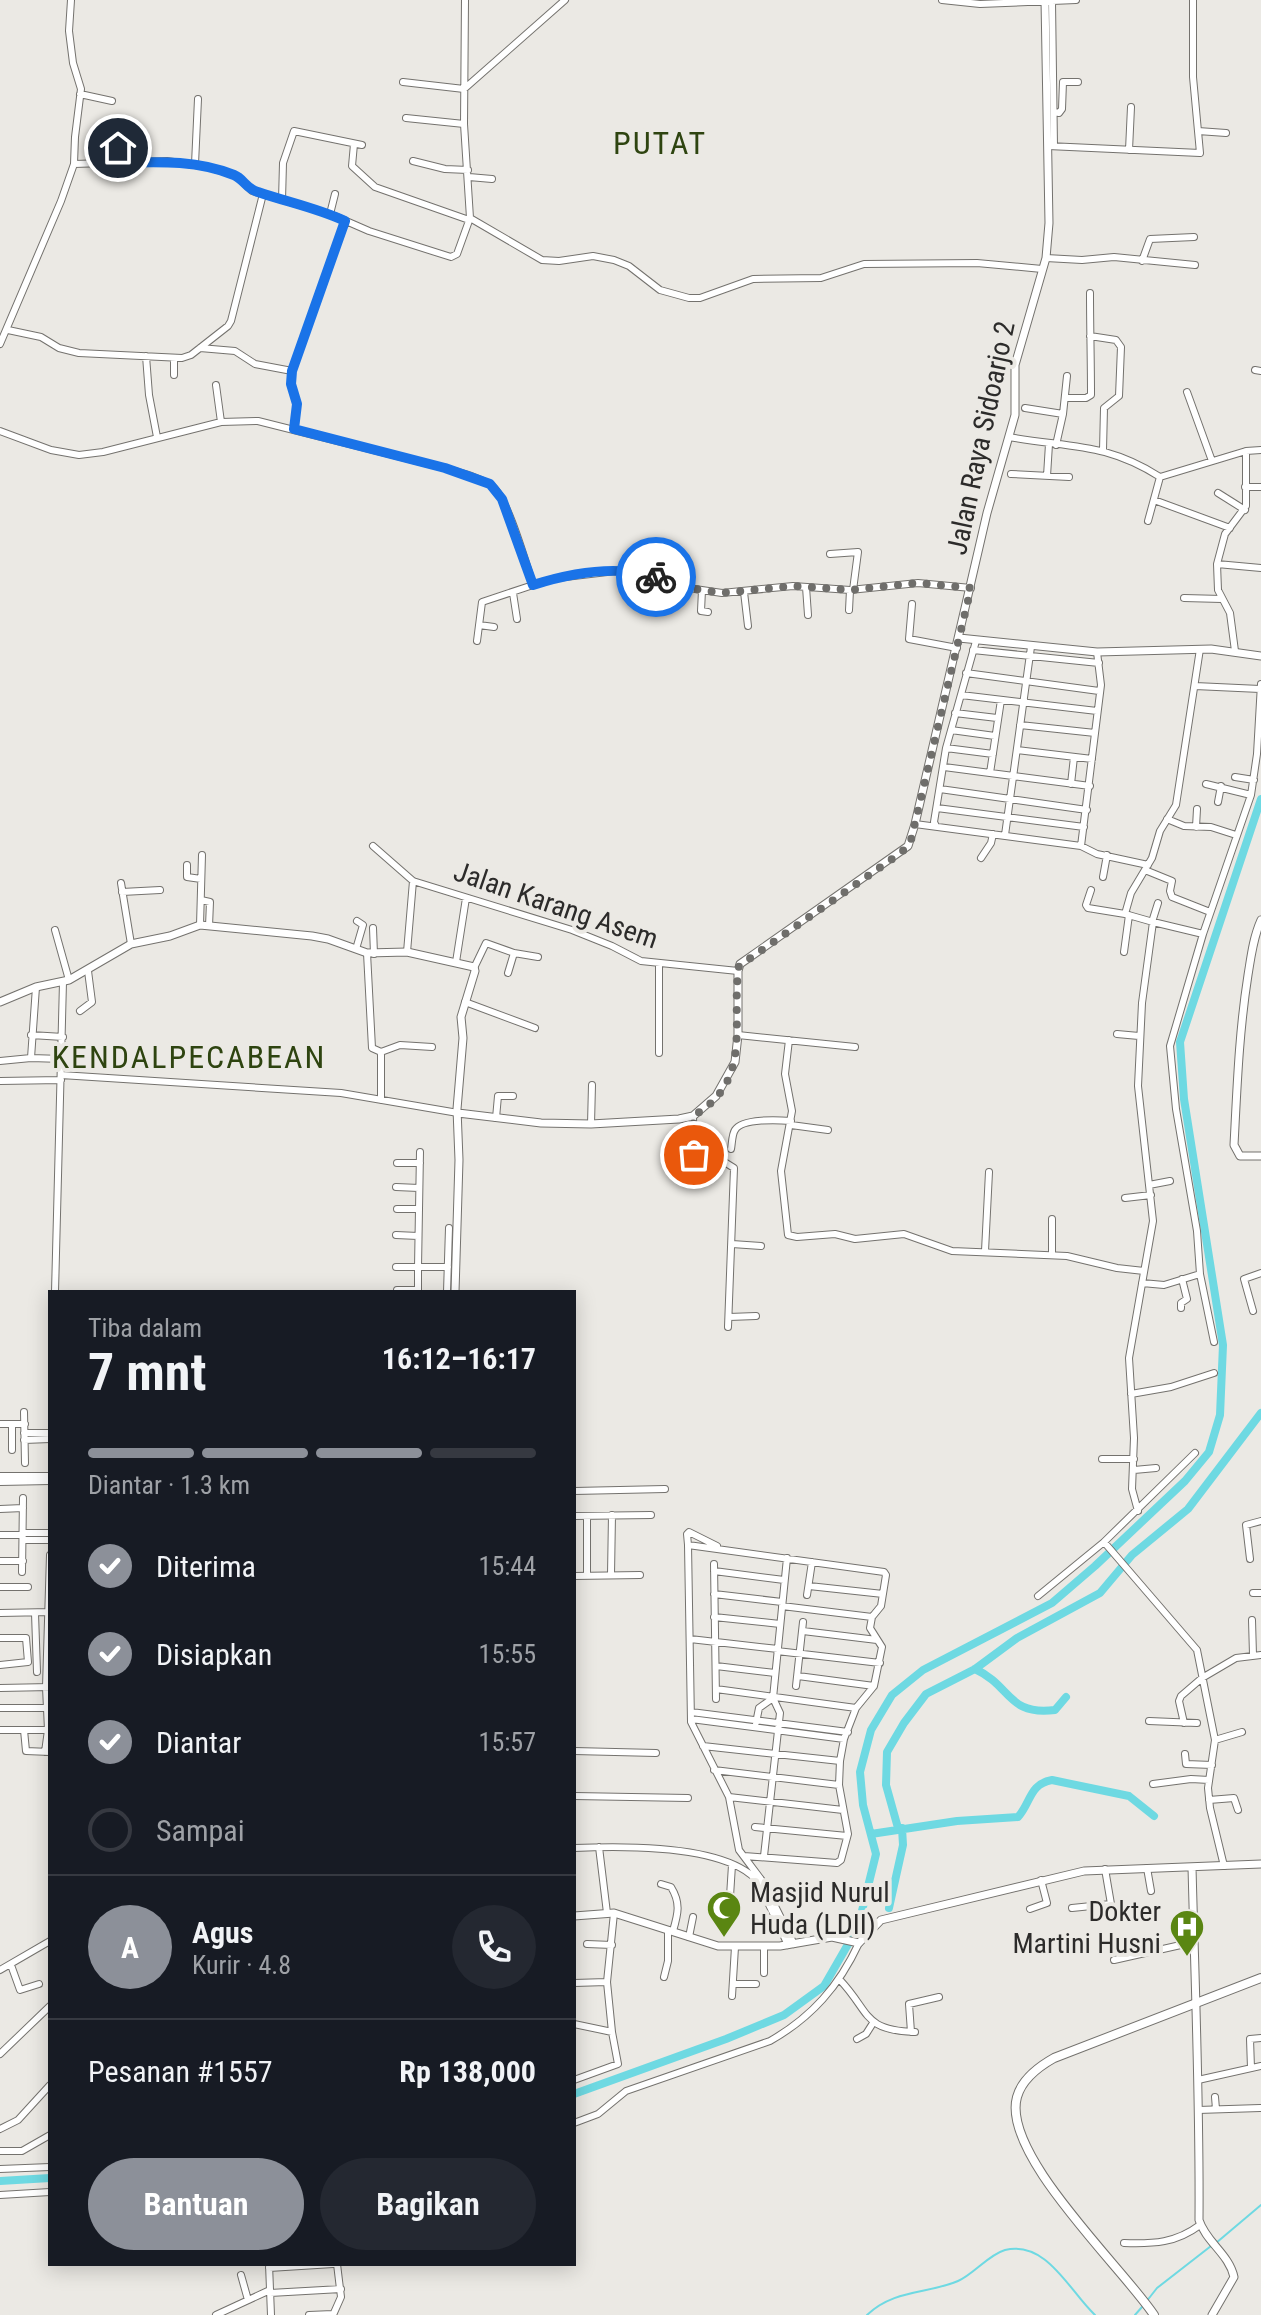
<!DOCTYPE html>
<html lang="id">
<head>
<meta charset="utf-8">
<style>
	body { margin:0; font-family:"Roboto Condensed",sans-serif; background:#242831; color:#f1f3f6; height:100vh; display:flex; flex-direction:column; font-size:30px; white-space:nowrap }
	* { box-sizing:border-box; margin:0 }
	p { font-size:26px; color:#9ea1a6 }
	.icon { flex:none; width:44px; height:44px; fill:none; stroke:currentColor; stroke-width:2; stroke-linecap:round; stroke-linejoin:round }
	.map { position:relative; flex:1; overflow:hidden }
	.panel { position:absolute; left:48px; top:1290px; width:528px; height:976px; display:flex; flex-direction:column; background:#171b24; border-radius:0px; box-shadow:0 4px 20px #0003 }
	.panel>* { flex:none }
	.pin { position:absolute; display:grid; place-items:center; width:68px; height:68px; color:#fff; margin:-34px; border:4px solid #fff; border-radius:50%; box-shadow:0 2px 8px #0007 }
	.courier { position:absolute; display:grid; place-items:center; width:80px; height:80px; margin:-40px; border:6px solid #1a73e8; border-radius:50%; background:#fff; color:#222; box-shadow:0 2px 10px #0007 }
	.head em { font-style:normal; font-weight:700 }
	.head div { display:flex; flex-direction:column-reverse }
	.head { display:flex; align-items:center; justify-content:space-between; height:136px; padding:0 40px }
	h1 { font-size:52px; font-weight:700; line-height:60px }
	.bar { display:grid; grid-template-columns:repeat(4,1fr); gap:12px 8px; align-content:center; height:96px; padding:0 40px }
	.bar i { height:10px; border-radius:6px; background:#363941 }
	.bar .on { background:#8c9099 }
	.bar p { grid-column:span 4 }
	.line { display:flex; align-items:center; gap:20px; padding:0 40px; border-top:2px solid #363941 }
	.line div { flex:1 }
	.round { display:grid; place-items:center; flex:none; width:84px; height:84px; border-radius:42px; background:#242831 }
	ol { padding:0 40px; list-style:none }
	li { display:flex; align-items:center; gap:24px; height:88px }
	li p { margin-inline-start:auto }
	li .icon { padding:8px; border-radius:50%; background:#8c9099; color:#fff; stroke-width:4 }
	li:last-child { color:#9ea1a6 }
	li i { width:44px; height:44px; border:4px solid #363941; border-radius:50% }
	.button { display:flex; gap:16px; margin-top:auto; padding:16px 40px }
	.button a { flex:1; height:92px; border-radius:48px; background:#8c9099; color:#fff; font-size:32px; font-weight:700; line-height:92px; text-align:center }
	.button a+a { background:#242831; color:#f1f3f6 }
	.map>svg:first-child { display:block }
	.lines { fill:none; stroke-linecap:round; stroke-linejoin:round }
	.stream { stroke:#6ed9e2; stroke-width:2 }
	.river { stroke:#6ed9e2; stroke-width:8 }
	.minor-casing { stroke:#74726e; stroke-width:8 }
	.tertiary-casing { stroke:#74726e; stroke-width:9 }
	.secondary-casing { stroke:#74726e; stroke-width:10 }
	.minor { stroke:#fff; stroke-width:6 }
	.tertiary { stroke:#fff; stroke-width:7 }
	.secondary { stroke:#fff; stroke-width:8 }
	.done { stroke:#6f6e6b; stroke-width:8; stroke-dasharray:0 14.4 }
	.route { stroke:#1a73e8; stroke-width:10 }
	.labels { text-anchor:middle; dominant-baseline:central; stroke-width:8; stroke-linejoin:round; paint-order:stroke }
	.street-label { font-size:28px; fill:#2c2b2a; stroke:#ebe9e4 }
	.poi-label { font-size:28px; fill:#2c2b2a; stroke:#ebe9e4; text-anchor:start }
	.quarter-label { font-size:32px; letter-spacing:2px; fill:#2e4410; stroke:#ebe9e4 }
</style>
</head>
<body>
<div class="map">
<svg width="1261" height="2315" viewBox="0 0 1261 2315">
	<rect width="100%" height="100%" fill="#ebe9e4"/>
	<g class="lines">
		<path class="stream" d="M1216 2243 1261 2205
			M1146 2302 1157 2288 1211 2246
			M867 2315C894 2289 928 2294 958 2281 974 2274 988 2255 1005 2250 1047 2240 1070 2292 1095 2315
			M1135 2315 1142 2307"/>
		<path class="river" d="M975 1669C1012 1686 1007 1716 1055 1710L1066 1697
			M898 1828 886 1785 887 1752 904 1723 926 1694 975 1669 1017 1638 1100 1593 1132 1555 1188 1509 1261 1413
			M871 1834 957 1821 1018 1817C1031 1803 1029 1784 1052 1780L1129 1796 1154 1816
			M889 1908 903 1845 902 1828
			M574 2094 726 2039 784 2015 824 1986 858 1927 876 1854 863 1805 860 1772 871 1730 892 1695 923 1670 1052 1603 1095 1566 1185 1481 1209 1452 1220 1415 1223 1345 1184 1099 1180 1042 1261 799
			M0 2181 50 2178"/>
		<defs>
			<path id="minor" d="M465 0 464 124 470 218 542 260 559 261 593 256 614 260 629 266 660 290 689 298H700L753 279 821 278 864 264 977 263 1042 269
				M942 0 980 4 1076 0
				M1052 2 1054 146
				M403 82 464 89 565 0
				M80 94 112 101
				M1054 112 1059 113 1062 109 1063 82H1078
				M406 118 464 124
				M97 127 117 132 121 136 113 163
				M1198 131 1226 133
				M354 144 352 166 375 187 469 220
				M1048 146 1200 153 1193 77V0
				M1129 150 1131 107
				M413 161 445 169 468 170
				M74 164 167 161 208 167 237 176 252 191 330 214 369 231 451 257 457 254 470 218
				M195 164 198 99
				M469 177 492 179
				M282 200 283 163 294 131 362 145
				M330 214 335 194
				M1046 258 1082 260 1114 257 1195 265
				M1142 261 1150 239 1194 237
				M8 330 41 337 59 348 79 353 182 358 191 355 228 326 231 321 263 194
				M1090 336 1116 340 1121 347 1119 396 1104 408 1103 450
				M0 344 61 201 74 164 75 137 81 89 73 63 69 31 71 0
				M200 348 235 351 255 364 292 371
				M146 356 149 395 157 437
				M1255 370 1261 371
				M174 375V358
				M216 385 221 422
				M1187 392 1212 461
				M1065 398H1086L1091 395C1091 361 1090 327 1090 293
				M1025 408 1063 414 1067 376
				M294 429 297 404 291 384 292 371 345 221
				M0 431 51 450 79 455 103 452 221 422 258 421 445 468C461 473 479 477 492 486 508 498 526 564 533 585L557 578 624 570 648 574 695 589 722 593 793 586 850 590 918 583 971 588
				M1009 437C1069 448 1105 442 1160 477L1246 451 1261 450
				M1056 445 1063 414
				M1011 474 1069 477
				M1047 476 1049 444
				M1245 487H1261
				M1218 493 1245 510
				M1154 500 1230 528
				M1148 521 1160 477
				M830 554 858 552 853 590
				M1217 564 1261 568
				M806 587 808 615
				M702 590 701 611 708 612
				M744 592 748 626
				M513 593 517 619
				M1184 598 1222 599
				M912 604 909 639 957 648
				M849 610 850 590
				M479 625 494 627
				M477 641 482 602 533 585
				M973 650 1099 663
				M1235 651 1230 613 1218 590 1217 564 1225 534 1246 506V451
				M966 673 1099 691
				M1195 686 1260 689
				M961 695 1097 711
				M955 713 997 718
				M1020 725 1095 733
				M951 730 995 736
				M946 748 993 754
				M1017 750 1092 759
				M944 767 1090 786
				M990 773 1001 700
				M1235 777 1254 780
				M1071 784 1074 757
				M1206 784 1251 795
				M940 789 1087 810
				M1218 802 1221 786
				M937 808 1084 827
				M1167 819 1184 826 1211 827 1236 835
				M915 824 1081 846 1097 854 1148 865
				M936 826 934 822 946 748 976 641
				M1196 827 1197 809
				M1005 835 1031 647
				M373 846 413 881 572 930 612 946 641 961 738 971
				M1081 846 1101 685 1097 652
				M981 858 991 843 993 834
				M187 865V877L201 879
				M1145 870 1172 881 1170 891 1172 897 1210 912
				M1103 877 1107 855
				M121 883 131 944
				M1091 890 1086 905 1088 908 1125 914
				M122 892 160 890
				M201 900 210 902 209 926
				M1152 922 1158 903
				M1153 922 1203 934
				M200 925 202 855
				M373 928 374 954
				M55 930 69 980
				M356 949 363 925 357 921
				M407 952 413 881
				M1124 952 1129 915
				M367 953 372 1048 381 1052 400 1045 432 1047
				M456 962 466 898
				M659 964V1053
				M474 968 486 943 514 953 538 957
				M508 973 514 953
				M465 1002 535 1028
				M80 1011 92 1002 88 971
				M1117 1034 1139 1036
				M31 1035 63 1037
				M738 1035 855 1047
				M789 1040 785 1074 792 1111 781 1171 788 1235 797 1237 835 1234 855 1239 904 1234 952 1251 1067 1256 1117 1268 1144 1271
				M31 1058 36 987
				M0 1061 31 1058 62 1059
				M61 1075 341 1093 458 1113
				M0 1081 61 1080
				M381 1100V1052
				M693 1116 694 1155 726 1163 734 1168 728 1327
				M496 1118 498 1096H513
				M591 1124 592 1085
				M791 1125 828 1130
				M731 1149C732 1144 732 1134 735 1130 742 1118 779 1120 791 1121
				M420 1152 418 1267H448
				M397 1163H420
				M1149 1185 1170 1181
				M396 1187 419 1188
				M1125 1198 1151 1195
				M397 1209H419
				M1052 1219V1255
				M396 1235 418 1236
				M732 1244 761 1246
				M985 1251 989 1172
				M396 1267H418V1292
				M1142 1283 1164 1285 1200 1274
				M397 1290H418
				M55 1292 63 982
				M447 1292 449 1228
				M1181 1308V1303L1187 1299 1182 1279
				M1253 1311 1244 1279 1261 1273
				M729 1317 756 1316
				M1214 1342 1200 1274 1197 1231 1176 1109 1170 1046 1203 934 1251 795 1257 754 1261 684
				M1131 1394 1171 1387 1214 1373
				M24 1412 25 1463
				M0 1424H25
				M12 1424V1450
				M24 1433H50
				M24 1440 50 1439
				M1102 1459H1134
				M1134 1470 1156 1468
				M0 1476H50
				M0 1482 50 1481
				M574 1491 665 1489
				M0 1509 23 1508
				M1138 1511 1132 1489 1134 1438 1129 1358 1153 1221 1138 1086 1142 1003 1153 922 1125 914 1131 893 1152 858 1160 831 1176 805 1200 649
				M574 1516 651 1515
				M23 1533H50
				M0 1535H23
				M23 1540H50
				M1104 1542 1197 1650 1215 1740 1208 1788 1210 1808 1224 1866
				M688 1545 687 1534 689 1532 717 1546
				M1250 1559 1246 1525 1261 1521
				M0 1561H23
				M714 1564 716 1699
				M714 1571 784 1580
				M22 1572 23 1498
				M611 1575 612 1515
				M574 1576 640 1575
				M587 1576V1516
				M809 1586 883 1594
				M0 1587H28
				M1253 1593H1261
				M714 1594 782 1602
				M807 1595 812 1562
				M1038 1596 1104 1542 1195 1453
				M782 1606 872 1617
				M0 1613 50 1612
				M35 1613 37 1672
				M714 1617 780 1624
				M1252 1620 1253 1655
				M803 1631 877 1640
				M0 1638H26L28 1662 0 1665
				M690 1639 778 1649
				M777 1651 880 1663
				M716 1666 775 1673
				M798 1676 874 1686
				M796 1686 803 1622
				M0 1688 50 1687
				M716 1689 856 1708
				M0 1708H47
				M691 1712 848 1732
				M691 1719 844 1739
				M1149 1721 1197 1723
				M756 1723 759 1708 773 1698
				M1184 1723 1179 1701 1181 1696 1202 1678 1236 1658 1261 1655
				M0 1730H48
				M24 1730 26 1751 50 1752
				M1215 1740 1242 1732
				M703 1746 840 1761
				M574 1751 656 1753
				M45 1752 48 1730 46 1687 50 1555
				M1185 1754 1186 1764 1212 1765
				M714 1770 839 1785
				M1153 1784 1191 1779 1209 1780
				M574 1796 688 1798
				M729 1797 843 1810
				M1209 1800 1234 1798 1238 1810
				M755 1827 847 1836
				M599 1847 607 1913
				M574 1848C621 1846 712 1845 750 1874 760 1881 781 1931 788 1945
				M744 1856 837 1863 841 1860 848 1834 839 1785 840 1761 844 1739 856 1708 874 1686 882 1647 870 1628 872 1617 881 1606 886 1575 884 1572 688 1545 691 1722 729 1797 739 1850 763 1882 794 1944
				M764 1856 780 1713 773 1698 787 1558
				M1147 1868 1151 1891
				M661 1884 671 1887C681 1903 678 1914 673 1931
				M1072 1908 1111 1904 1105 1869
				M1030 1909 1047 1903 1041 1880
				M729 1912 732 1865
				M689 1937 693 1917
				M587 1944 612 1945
				M1114 1960 1194 1942
				M11 1965 20 1990 39 1984
				M0 1970 50 1941
				M764 1973V1947
				M664 1977 668 1961V1930
				M840 1980C871 2013 862 2030 915 2032
				M574 1983 607 1982
				M734 1984H756
				M732 1996 735 1947
				M574 2024 612 2032
				M911 2032 909 2004 939 1997
				M857 2039 866 2034 873 2023
				M0 2054 50 2006
				M1251 2068 1250 2039 1261 2038
				M574 2080 618 2064 612 2032 607 1982 614 1913
				M1198 2080 1261 2066
				M1215 2097 1216 2109
				M1198 2110 1260 2108
				M574 2123 598 2114 626 2091 770 2041C812 2017 839 1986 859 1943
				M0 2129 18 2120 50 2085
				M0 2151H22L50 2135
				M0 2169 50 2167
				M0 2195 50 2192
				M1124 2243C1154 2244 1176 2243 1200 2225
				M269 2264 271 2315
				M269 2268 333 2264
				M241 2275 248 2300
				M270 2293 341 2289
				M216 2315 270 2290
				M309 2315 333 2314
				M333 2315 341 2297 337 2264"/>
			<path id="tertiary" d="M959 638 1097 652 1211 649 1261 656
				M1261 920C1253 938 1251 957 1248 975 1239 1032 1237 1088 1234 1145L1240 1156H1261
				M0 1002 36 987 69 980 131 944 170 936 200 925 312 936 328 939 367 953 407 952 474 967 475 971 461 1017 463 1038 457 1109 459 1160 455 1292
				M458 1113 541 1123 591 1124 679 1119 693 1116 716 1096 735 1062 738 1035V971L740 964 908 846 915 824 987 513 1015 415V365L1046 258 1049 223 1045 0
				M1192 1867C1195 1985 1200 2102 1199 2220 1206 2242 1229 2254 1234 2277L1212 2315
				M574 1916 614 1913 718 1946H780L832 1937 859 1943 881 1920 1084 1871 1261 1864"/>
			<path id="secondary" d="M1154 2315C1122 2267 1001 2154 1017 2097 1022 2079 1038 2067 1054 2058L1261 1978"/>
		</defs>
		<use href="#minor" class="minor-casing"/>
		<use href="#tertiary" class="tertiary-casing"/>
		<use href="#secondary" class="secondary-casing"/>
		<use href="#minor" class="minor"/>
		<use href="#tertiary" class="tertiary"/>
		<use href="#secondary" class="secondary"/>
	</g>
	<g class="lines">
		<path class="done" d="M656 577 695 589 722 593 793 586 850 590 918 583 971 588 911 840 902 852 739 966C730 1022 755 1080 693 1116L694 1155"/>
		<path class="route" d="M118 148 113 163C154 162 195 159 234 175 244 179 246 189 258 192 287 202 317 208 345 221L292 371 291 384 297 404 294 429 445 468 490 484 502 499 533 585C571 573 618 565 656 577"/>
	</g>
	<defs>
		<symbol id="mosque-pin" viewBox="-11 -11 22 30"><path d="M0 17L-7.5 6A9.5 9.5 0 1 1 7.5 6Z" fill="#5a8612" stroke="#ebe9e4"/><path d="M3.5-4.9A6 6 0 1 0 3.5 4.9A5 5 0 1 1 3.5-4.9Z" fill="#fff"/></symbol>
		<symbol id="hospital-pin" viewBox="-11 -11 22 30"><path d="M0 17L-7.5 6A9.5 9.5 0 1 1 7.5 6Z" fill="#5a8612" stroke="#ebe9e4"/><path d="M-5-5h3v3.5h4V-5h3V5h-3V1.5h-4V5h-3Z" fill="#fff"/></symbol>
	</defs>
	<g fill-rule="evenodd">
		<use href="#mosque-pin" x="704" y="1888" width="40" height="54"/>
		<use href="#hospital-pin" x="1167" y="1907" width="40" height="54"/>
	</g>
	<g class="labels">
		<g class="street-label">
			<text transform="translate(981 438) rotate(-78)">Jalan Raya Sidoarjo 2</text>
			<text transform="translate(556 905) rotate(19)">Jalan Karang Asem</text>
		</g>
		<g class="poi-label">
			<text x="750" y="1892">Masjid Nurul<tspan x="750" dy="32">Huda (LDII)</tspan></text>
			<text x="1161" y="1911" text-anchor="end">Dokter<tspan x="1161" dy="32">Martini Husni</tspan></text>
		</g>
		<g class="quarter-label">
			<text x="660" y="143">PUTAT</text>
			<text x="189" y="1057">KENDALPECABEAN</text>
		</g>
	</g>
</svg>
<div class="pin" style="left:694px;top:1155px;background:#ea580c"><svg class="icon" aria-label="bag" viewBox="0 0 24 24"><path d="M5 8h14l-1 12H6zM9 8a3 3 0 0 1 6 0"/></svg></div>
<div class="pin" style="left:118px;top:148px;background:#1f2937"><svg class="icon" aria-label="home" viewBox="0 0 24 24"><path d="M3 11l9-7 9 7M6 9v11h12V9"/></svg></div>
<div class="courier" style="left:656px;top:577px"><svg class="icon" aria-label="bike" viewBox="0 0 24 24"><circle cx="6" cy="16" r="4"/><circle cx="18" cy="16" r="4"/><path d="M6 16l4-8h5l3 8M10 8l3 8H6M13 5h3"/></svg></div>
<section class="panel">
<div class="head"><div><h1>7 mnt</h1><p>Tiba dalam</p></div><em>16:12–16:17</em></div>
<div class="bar"><i class="on"></i><i class="on"></i><i class="on"></i><i></i><p>Diantar · 1.3 km</p></div>
<ol>
<li><svg class="icon" aria-label="check" viewBox="0 0 24 24"><path d="M5 12l5 5 9-10"/></svg>Diterima<p>15:44</p></li>
<li><svg class="icon" aria-label="check" viewBox="0 0 24 24"><path d="M5 12l5 5 9-10"/></svg>Disiapkan<p>15:55</p></li>
<li><svg class="icon" aria-label="check" viewBox="0 0 24 24"><path d="M5 12l5 5 9-10"/></svg>Diantar<p>15:57</p></li>
<li><i></i>Sampai</li>
</ol>
<div class="line" style="height:144px"><b class="round" style="background:#8c9099;color:#fff">A</b><div><b>Agus</b><p>Kurir · 4.8</p></div><a class="round"><svg class="icon" aria-label="phone" viewBox="0 0 24 24"><path d="M5 4h4l2 5-3 2q2 4 5 5l2-3 5 2v4C11 20 4 13 5 4z"/></svg></a></div>
<div class="line" style="height:104px"><div>Pesanan #1557</div><b>Rp 138,000</b></div>
<div class="button"><a>Bantuan</a><a>Bagikan</a></div>
</section>
</div>
</body>
</html>
